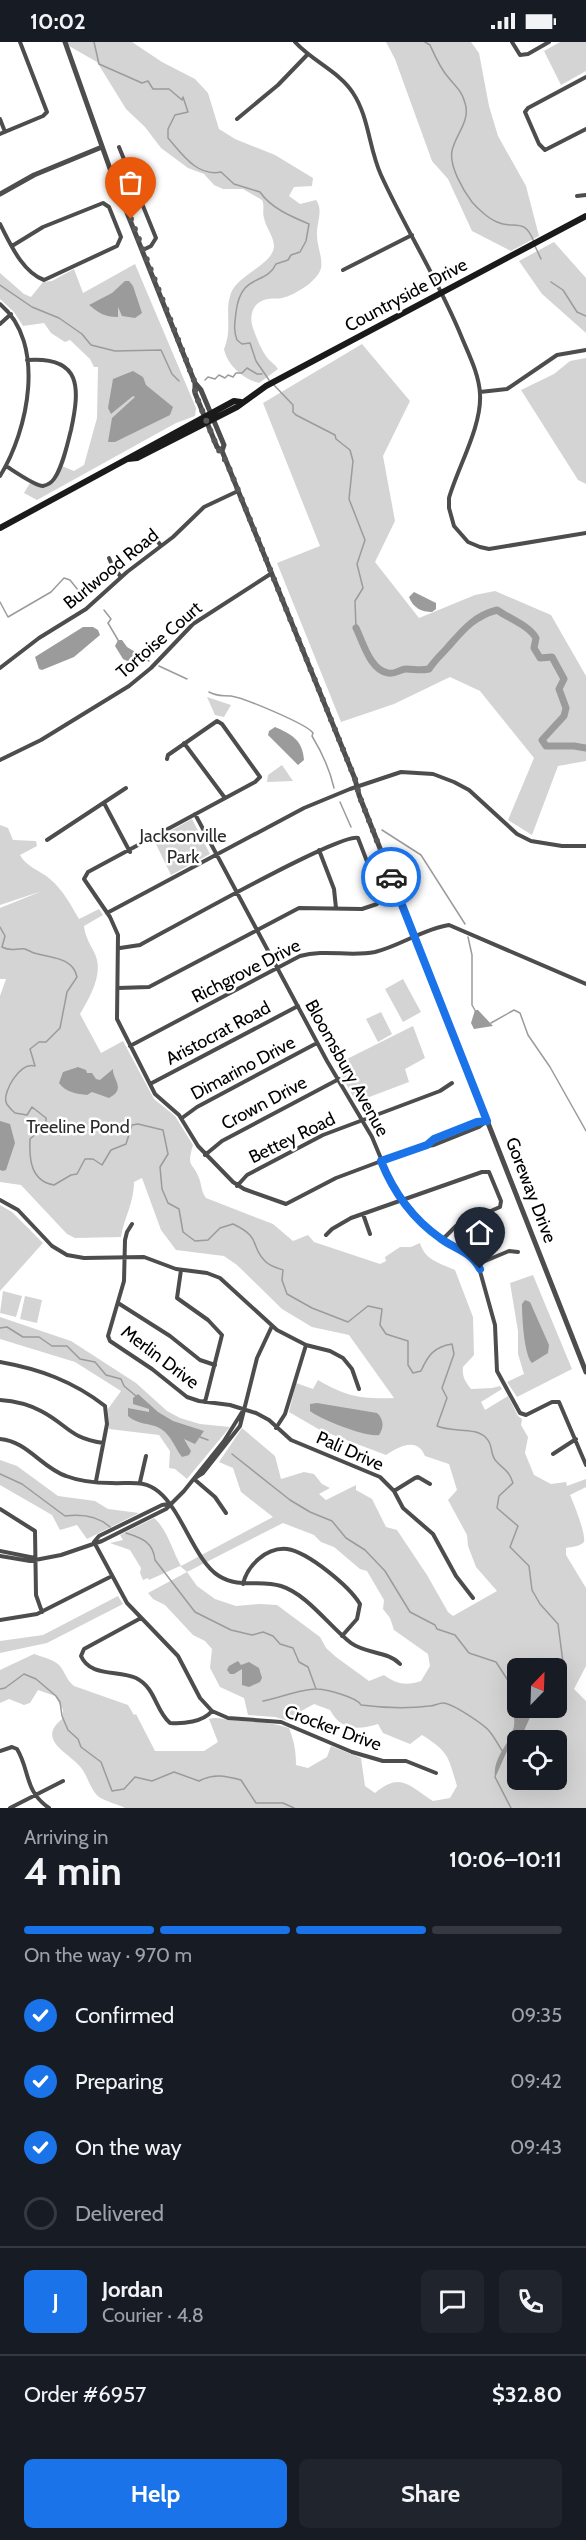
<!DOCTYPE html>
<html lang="en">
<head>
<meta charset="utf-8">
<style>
	body { margin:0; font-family:Cabin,sans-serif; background:#20242c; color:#f1f3f6; height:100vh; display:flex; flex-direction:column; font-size:22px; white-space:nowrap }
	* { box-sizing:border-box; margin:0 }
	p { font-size:20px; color:#9ea1a6 }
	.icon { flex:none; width:33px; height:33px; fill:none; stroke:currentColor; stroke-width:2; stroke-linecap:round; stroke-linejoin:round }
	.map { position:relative; height:1766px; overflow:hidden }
	.panel { display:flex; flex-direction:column; background:#171b24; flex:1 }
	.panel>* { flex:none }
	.needle { width:39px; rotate:23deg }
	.fabs { position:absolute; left:507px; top:1616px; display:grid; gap:12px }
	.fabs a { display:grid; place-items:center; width:60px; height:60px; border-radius:9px; background:#171b24; box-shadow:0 6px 24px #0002; font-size:30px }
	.pin { position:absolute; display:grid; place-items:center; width:51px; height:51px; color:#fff; margin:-62px -26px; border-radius:50% 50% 50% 0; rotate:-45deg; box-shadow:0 0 6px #0007 }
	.pin .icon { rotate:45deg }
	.courier { position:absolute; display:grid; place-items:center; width:60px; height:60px; margin:-30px; border:4px solid #1a73e8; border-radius:50%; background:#fff; color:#222; box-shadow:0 2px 8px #0007 }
	.head em { font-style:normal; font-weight:800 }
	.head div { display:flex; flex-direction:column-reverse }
	.head { display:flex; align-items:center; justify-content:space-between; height:102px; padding:0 24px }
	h1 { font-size:39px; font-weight:800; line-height:45px }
	.bar { display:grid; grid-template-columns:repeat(4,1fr); gap:9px 6px; align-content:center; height:72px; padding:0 24px }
	.bar i { height:8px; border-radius:4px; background:#363941 }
	.bar .on { background:#1a73e8 }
	.bar p { grid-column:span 4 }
	.line { display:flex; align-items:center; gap:15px; padding:0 24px; border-top:2px solid #363941 }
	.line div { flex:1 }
	.round { display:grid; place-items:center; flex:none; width:63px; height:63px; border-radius:9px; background:#20242c }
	ol { padding:0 24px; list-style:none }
	li { display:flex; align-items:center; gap:18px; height:66px }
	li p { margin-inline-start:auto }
	li .icon { padding:6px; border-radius:50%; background:#1a73e8; color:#fff; stroke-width:4 }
	li:last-child { color:#9ea1a6 }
	li i { width:33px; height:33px; border:3px solid #363941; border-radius:50% }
	.button { display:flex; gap:12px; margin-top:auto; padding:12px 24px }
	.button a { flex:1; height:69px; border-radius:9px; background:#1a73e8; color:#fff; font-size:24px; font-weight:800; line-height:69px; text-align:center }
	.button a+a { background:#20242c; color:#f1f3f6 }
	.status { display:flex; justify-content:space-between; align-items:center; height:42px; padding:0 30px; background:#171b24; direction:ltr }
	.status svg { height:16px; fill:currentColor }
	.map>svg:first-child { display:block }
	.green { fill:#d4d4d4; fill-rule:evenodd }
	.water { fill:#9b9b9b }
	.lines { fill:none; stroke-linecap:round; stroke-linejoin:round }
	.stream { stroke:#9b9b9b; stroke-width:1.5 }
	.river { stroke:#9b9b9b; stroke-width:7 }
	.minor { stroke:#4d4d4d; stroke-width:4 }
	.tertiary { stroke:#4d4d4d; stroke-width:5 }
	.secondary { stroke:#1a1a1a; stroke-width:6 }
	.done { stroke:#595959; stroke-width:6; stroke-dasharray:0 10.8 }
	.route { stroke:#1a73e8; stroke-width:8 }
	.labels { text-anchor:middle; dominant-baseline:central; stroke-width:5; stroke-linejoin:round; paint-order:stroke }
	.street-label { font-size:18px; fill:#000; stroke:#fff }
	.park-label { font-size:18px; fill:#2b2b2b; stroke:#fff }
</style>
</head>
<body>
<div class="status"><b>10:02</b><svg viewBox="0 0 49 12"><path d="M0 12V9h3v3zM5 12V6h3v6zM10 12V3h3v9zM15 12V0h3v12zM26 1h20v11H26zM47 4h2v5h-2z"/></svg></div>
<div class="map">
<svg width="586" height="1766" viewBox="0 0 586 1766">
	<rect width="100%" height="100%" fill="#fff"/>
	<path class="green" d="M62 0H132L162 20 195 37 208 51 219 87 235 97 275 113 313 136 312 144 294 145 289 154 300 162 316 158C324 169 316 181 317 194 317 204 323 216 321 226 318 239 295 253 282 256 278 257 273 256 268 257 252 260 248 274 254 289 257 297 261 307 266 314 269 319 275 322 278 327L259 341C243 337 227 323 224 307 233 285 224 270 231 251 238 232 275 222 274 203 273 193 266 186 264 176 262 170 265 164 262 158L243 147H223L214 143 204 132 188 126 161 106 145 85 126 67 97 20Z
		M386 0H471L479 11 489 64 498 94 526 144 539 194 511 209 472 189 448 137 432 119 395 17Z
		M560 0H586V29L561 43 544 9Z
		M554 200 586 236V291L542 252 519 219Z
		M135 222 196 366 195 374 176 381 37 458 24 451 30 441 44 446 54 441 62 424 74 429 84 423 97 376 98 325H94L90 317 70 298 65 300 51 291 44 281 23 284 14 270 0 257V231L24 252 31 255 43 240 52 239 74 227 83 251Z
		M362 302 410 359 383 414 395 479 375 520 419 576 475 553 495 549 551 573 586 634V719L558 724 532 793 508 778 534 716 480 649 450 635 394 662 341 680 277 521 320 504 263 361Z
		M586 316V442L578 438 521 348 554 332 570 319Z
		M207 655 231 663 224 675 215 673Z
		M282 723 293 739 267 740 268 733Z
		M192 777 210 812 171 833 154 798Z
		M0 783 8 786 13 798 36 799 37 804 20 813C25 824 41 829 50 837 63 848 71 863 79 877L99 867 103 873 84 884C85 894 90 902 94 910 105 930 90 955 80 972L101 1011 123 999 154 1057 175 1074 193 1103C186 1127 193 1119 199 1136 202 1144 201 1149 206 1156L273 1182 293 1199 308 1193 314 1200 380 1222 386 1219 385 1215 400 1205H411L420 1201C425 1218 439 1221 455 1228L473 1275 474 1313 463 1325C462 1335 465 1339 471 1347L492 1346 500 1344 502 1347 481 1360 485 1368 508 1354 518 1374 522 1377 521 1383 528 1395 525 1411 534 1433 551 1442 566 1440 567 1444 586 1437V1445L570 1453C574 1462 586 1492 584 1500 581 1504 571 1505 566 1506V1513L586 1546V1624L574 1647 586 1659V1766H125C117 1762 107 1760 99 1755 91 1749 88 1735 82 1727 71 1711 35 1699 62 1677L63 1668 55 1654 38 1648 30 1661 24 1663 9 1657 0 1661V1628L34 1612C42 1615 53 1617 59 1623 65 1629 66 1638 74 1644L128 1663 134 1673 136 1672 155 1709H204L218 1700 209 1677C218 1674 223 1678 232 1678 252 1680 270 1680 289 1686 294 1699 296 1708 296 1723L308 1726 327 1715 331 1704 361 1716 365 1744 375 1751C401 1729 409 1744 433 1759L450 1756 457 1744C448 1714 449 1710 422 1693L410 1702 383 1691 378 1682C359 1688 341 1689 330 1668L314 1662 294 1673 292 1680 275 1675 248 1673 244 1656 220 1645 210 1626 212 1607 205 1599 193 1593 165 1563 153 1557 148 1551 187 1530 180 1524 149 1538 148 1536 143 1538 140 1531 141 1526 130 1508 110 1501 123 1498 120 1493 154 1476C167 1487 172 1508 181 1524L273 1475 241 1450 233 1426 219 1420 242 1386 275 1414 281 1437 304 1430 314 1432 322 1442 330 1446 319 1452 326 1458 356 1443V1448L372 1457 386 1485 397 1488 427 1533 448 1570 453 1574 497 1549 476 1525 468 1504 467 1493 448 1458 457 1448 449 1422 425 1414C417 1394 398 1405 386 1413L320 1388 289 1370 296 1341 313 1347 318 1338C347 1355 361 1357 394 1356L349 1293 312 1285 282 1267 237 1223 224 1214 176 1208 161 1188 142 1136 134 1140C134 1161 124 1176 121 1195L75 1196 67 1192 21 1143 0 1140V954L6 937H0V866L42 849 0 863ZM283 1481 314 1493 321 1500 334 1505 360 1527 367 1529 384 1558 383 1567 390 1576 394 1588 428 1612 430 1624 421 1639C406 1644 396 1642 384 1633L369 1639 336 1615 326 1606 320 1595 277 1563 260 1562 236 1564 215 1557 197 1544 187 1530ZM518 1626H556V1665H518ZM518 1698H556V1737H518Z
		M403 937 421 970 403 980 385 947Z
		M381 970 392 992 378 1000 366 977Z
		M413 984 425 1016 405 1027 409 1040 356 1060 337 1025V1022Z
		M0 1163 12 1170 43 1201 0 1249Z
		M533 1233 572 1327 517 1355 507 1340 524 1332 518 1312V1289L510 1241Z
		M3 1249 22 1254 16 1275 0 1271Z
		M25 1254 42 1258 37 1281 20 1277Z
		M0 1275 71 1299 136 1341 167 1369 180 1376 200 1382 230 1385 187 1437 175 1427 169 1426 170 1409 159 1393 109 1387 108 1367 121 1349 75 1320 0 1297Z
		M0 1418 17 1424 58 1454 95 1459 108 1467 139 1471 87 1497 77 1483 60 1488 52 1473 0 1443Z
		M118 1554 123 1562 47 1601 0 1611V1599L43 1593Z"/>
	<path class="water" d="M125 239H129L133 244 142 271 135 276 122 274 118 265V275C104 275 99 271 89 263L112 251Z
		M133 329 143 335 146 343 173 365 170 373 115 400H108L112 376 135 355 133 354 111 372 108 366 113 337Z
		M414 550 436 561V567L432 570C422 570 413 566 409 555Z
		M83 585H93L98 588 100 593 74 615 42 628 39 627 35 615Z
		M118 598H122L127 605 137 611V616L129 620 123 617 115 604Z
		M275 685C291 692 303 698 304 718L298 723 268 693 269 689Z
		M475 968H478L493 984 474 987 471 981Z
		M78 1025 86 1028 87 1031H92L96 1037 100 1038 113 1027C112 1037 127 1047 109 1056L92 1050 87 1053C77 1052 65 1050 59 1041L63 1030Z
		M0 1079 10 1082 15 1101 6 1128 3 1129 0 1128Z
		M525 1258 530 1260 549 1303 548 1311 532 1321C524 1313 522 1275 522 1262Z
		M138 1352 158 1370 173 1379 204 1389 195 1402 184 1397 191 1409 189 1413 182 1415C175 1406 171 1393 161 1387 150 1380 140 1384 128 1374V1366L149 1370V1367L133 1362V1356Z
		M317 1361 377 1371C384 1377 384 1386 379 1393 367 1396 320 1377 310 1369V1362Z
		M238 1619 241 1623 249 1620 259 1626 262 1636 260 1640 249 1645 242 1643V1627L234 1632H230L227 1628 229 1624Z
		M517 1648 516 1658 520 1671 525 1672 530 1665 534 1666 520 1698 507 1709 495 1736C492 1715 510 1703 514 1684 516 1670 507 1659 517 1648Z"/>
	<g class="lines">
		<path class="stream" d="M94 0 99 22 142 41 148 39 153 47H169L182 58 183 55 188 70 175 73 168 87V96C182 112 197 135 221 130L234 142 260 150C271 166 290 174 309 182L306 199 300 210 291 213 288 218 276 222C266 244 241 230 236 270 235 281 233 287 237 298L242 302 250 301 256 319 269 338
			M425 0 430 3C435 14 440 26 448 35 455 44 462 49 465 61 471 79 455 93 452 109 449 124 463 148 472 160 478 167 489 177 497 180 514 188 524 174 534 200
			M535 204 541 217
			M551 240 563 248 577 270 586 274
			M0 243 32 265 59 276 82 292 91 303 115 309 161 308 172 332 179 339
			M205 338 208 335 215 337 219 333 225 336 228 333 233 335 236 331H242L247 326 257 332H262
			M273 342 293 363V370L296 373 335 393 336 397 350 408 353 419 349 457 365 498 357 522 363 546 355 559 356 586
			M0 560 8 575 51 550 64 536 70 538 82 553
			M104 568 111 577 108 581 118 598
			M137 613 149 619
			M159 624 187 637
			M209 650C218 655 222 653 231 654 244 656 307 682 313 691L312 694C321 709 330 728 334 746
			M340 760 351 785
			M382 788 421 813 465 882
			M0 885 5 894 2 905C11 910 16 906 25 907 28 908 31 910 34 911 50 916 73 915 77 935L67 950 60 986 46 1000H39L30 1007 35 1024C20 1020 3 1049 6 1060 7 1064 12 1068 15 1071L27 1073 32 1065 46 1076V1083L30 1097C29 1118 31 1139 54 1143L71 1133 77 1132 85 1117H93L102 1123 111 1108 126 1102 132 1083 138 1082 163 1088 168 1112 160 1125 162 1147 168 1161 179 1167 183 1190 195 1199 208 1198 220 1186 233 1182C263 1196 249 1204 266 1220 270 1224 277 1226 283 1228L282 1238 287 1252 312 1266 348 1280 368 1264 382 1267 380 1283 386 1292 408 1299V1323L413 1331 421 1329C428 1313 434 1305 452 1302L454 1312 442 1346 447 1356 437 1384C452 1391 477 1384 487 1397 493 1403 490 1413 496 1419 505 1429 508 1427 513 1441L499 1454 497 1466 518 1484 510 1505 529 1524 532 1548 540 1562 558 1582 564 1628
			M468 895 472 913V963L476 970
			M491 981 514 968 520 971 528 993 550 1025 586 1089
			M0 1286 7 1285 23 1295H39L52 1304H67L80 1317 95 1320 106 1333 121 1337 124 1344 136 1354
			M200 1395 208 1398
			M232 1412 290 1458 310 1470 332 1479 346 1496 365 1508 385 1529 410 1570 435 1583 437 1587 455 1593 469 1611 496 1620 509 1640 514 1652
			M0 1432 22 1442 65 1474C81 1472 97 1473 110 1485
			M126 1491C142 1496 153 1500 155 1518L195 1570 231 1588 252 1593 263 1590 273 1594 280 1602 293 1606 299 1620 308 1625 316 1647
			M0 1647 5 1646 24 1632 36 1637 56 1654 60 1660 62 1674 68 1688 78 1697 81 1705 101 1720 112 1749 124 1747 135 1735 152 1739 174 1730 199 1739C214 1731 226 1734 241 1738L256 1761H283L294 1766
			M263 1659C280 1656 300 1647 316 1647 325 1647 357 1655 361 1663 384 1666 406 1667 430 1664 434 1664 439 1661 443 1661 452 1661 485 1683 490 1690 495 1696 498 1703 503 1710
			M495 1735 511 1766"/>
		<path class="river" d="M356 586C363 600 370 628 388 631 395 633 400 627 406 627 415 627 419 629 429 627 435 618 441 613 448 605 463 588 474 574 497 568 510 577 528 583 536 596L534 606 540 616 552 615 564 637 559 647 566 666 564 674 542 698 546 704H574L586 706"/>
		<path class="minor" d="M295 0C312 19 340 30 353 51 369 75 369 107 381 133 406 188 439 239 462 296 469 313 479 332 480 352 482 384 458 425 449 456V466L454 484 468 500 480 505 489 507 586 491
			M512 0 520 13 528 12 549 0
			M586 35 528 66 525 70 539 102 545 108 586 87
			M0 77 5 90
			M237 77 278 43 307 13
			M0 92 43 74 47 70 20 0
			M119 105 156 196 151 204 143 208
			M577 154 586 153
			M0 182C10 201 22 230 44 238L117 204 121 195 109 165 103 161 43 185 12 204
			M343 228 412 193
			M0 262C47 301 28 389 0 434
			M0 282 11 272
			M480 350 507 347 557 313 586 308
			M6 424C14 429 35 444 43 444 47 443 52 440 54 437 63 424 67 403 71 388 80 346 82 314 27 318
			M152 491 161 504
			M109 516 112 523 121 535
			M0 626 39 596 86 567 127 530 173 495 204 465 238 449
			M184 701 225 756
			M167 717 168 713 217 679 222 682 260 735 255 740 88 830 84 837 110 875 118 893 117 977 155 1052 179 1073 198 1104 233 1140 244 1147 286 1162 336 1136 416 1106 434 1103 479 1085 487 1079
			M0 718 41 698 129 644 151 626 193 582 272 531
			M104 761 130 810
			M195 772 327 1019 372 1095 392 1143 423 1182 442 1198 466 1210 478 1222 495 1283 497 1329 520 1371 526 1373 552 1360H559L586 1423
			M47 798 126 746
			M319 808 334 847 336 866
			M107 871 304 766 350 747 401 730 433 732 454 740 469 748 517 792 531 799 562 804H586
			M118 946 149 945 299 866 362 867 377 862 381 856 358 796C341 790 168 888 140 903L120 906
			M130 1004 300 914C325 907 350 915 375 910 400 904 423 887 449 883L586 942
			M150 1042 298 964
			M182 1076 197 1065 317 1001
			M427 1102 434 1097 477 1080 483 1081
			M205 1113 222 1099 339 1037
			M237 1144 247 1133 323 1093 440 1049 452 1041
			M0 1158 18 1168 52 1204 67 1213 84 1216 144 1215 176 1227 207 1231 220 1236 277 1288 306 1303 330 1309 343 1316 352 1327 359 1347
			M363 1172 370 1192
			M132 1182 127 1190 125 1198 124 1239 108 1294 110 1299 152 1327 187 1355 199 1359 230 1363 256 1371 269 1378 291 1398 380 1435 394 1449 403 1466 433 1492 456 1534 473 1556
			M326 1193 332 1187 351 1176 482 1130H489L501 1159 500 1165 456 1184 442 1198
			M478 1222 509 1209 518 1210
			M181 1228 177 1256 208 1278 222 1293 205 1360
			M118 1261 170 1294 200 1318 215 1323
			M0 1320C39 1327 73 1339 105 1364L107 1382 96 1439
			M0 1358C14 1359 28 1362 41 1369 68 1383 69 1396 103 1401
			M276 1386 285 1372 306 1303
			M0 1397C27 1399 42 1426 66 1434 79 1439 98 1441 111 1441 129 1442 144 1437 159 1450 182 1469 195 1519 219 1534 240 1547 260 1537 281 1544 307 1552 330 1585 351 1601 366 1612 388 1609 400 1622
			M553 1412 576 1397
			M195 1436 203 1431 240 1384 257 1316 272 1284
			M194 1437 215 1455 226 1471
			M140 1440 146 1414
			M394 1449 415 1436 418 1435 430 1442
			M0 1467 35 1489 36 1553 42 1570
			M94 1500 127 1561 178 1614 200 1656 212 1669 228 1676 281 1680 352 1710 383 1719H406L436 1731
			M94 1500 99 1494 162 1463 169 1462
			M0 1509 35 1516
			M0 1514 30 1519 61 1513 102 1499 166 1467 184 1449 224 1399 244 1367
			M243 1542C247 1524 266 1505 287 1507 308 1510 349 1544 360 1562L357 1577 342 1594
			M141 1576 84 1607 81 1614C90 1635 117 1628 136 1636 156 1646 155 1668 170 1681 183 1682 203 1680 212 1669
			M0 1578 37 1572 112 1534
			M0 1709 12 1705 17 1707C30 1728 24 1749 49 1766
			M10 1766 63 1739"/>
		<path class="tertiary" d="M65 0 114 138 195 341V351L217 405 222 409 355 737 359 753 586 1330
			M0 152 34 133 102 105
			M195 341 201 348 224 403 222 409"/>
		<path class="secondary" d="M128 417 137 416 237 365 266 344 586 174
			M0 486 234 359 241 360"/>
	</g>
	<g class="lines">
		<path class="done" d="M131 177 195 341V351L217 405 227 421 355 737 359 753 391 835"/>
		<path class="route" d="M391 835 487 1079 477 1080 434 1097 427 1103 381 1119C393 1149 413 1177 440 1196 454 1207 471 1209 480 1227"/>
	</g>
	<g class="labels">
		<g class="street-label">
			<text transform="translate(406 253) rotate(-28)">Countryside Drive</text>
			<text transform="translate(111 527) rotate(-39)">Burlwood Road</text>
			<text transform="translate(159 598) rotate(-41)">Tortoise Court</text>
			<text transform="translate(246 929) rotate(-27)">Richgrove Drive</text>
			<text transform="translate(218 991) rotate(-28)">Aristocrat Road</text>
			<text transform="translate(243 1026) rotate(-28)">Dimarino Drive</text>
			<text transform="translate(347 1026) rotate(61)">Bloomsbury Avenue</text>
			<text transform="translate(264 1061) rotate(-28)">Crown Drive</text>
			<text transform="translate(292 1096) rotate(-26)">Bettey Road</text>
			<text transform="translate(531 1148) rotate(69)">Goreway Drive</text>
			<text transform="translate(160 1315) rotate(37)">Merlin Drive</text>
			<text transform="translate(350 1409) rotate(24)">Pali Drive</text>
			<text transform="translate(333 1686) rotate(20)">Crocker Drive</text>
		</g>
		<g class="park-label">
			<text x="183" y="794">Jacksonville<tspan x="183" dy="21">Park</tspan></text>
			<text x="78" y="1085">Treeline Pond</text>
		</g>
	</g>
</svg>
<div class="fabs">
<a><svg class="needle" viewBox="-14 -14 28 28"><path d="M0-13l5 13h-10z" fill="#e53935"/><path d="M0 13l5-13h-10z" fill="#9ea1a6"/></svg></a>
<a><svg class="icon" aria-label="locate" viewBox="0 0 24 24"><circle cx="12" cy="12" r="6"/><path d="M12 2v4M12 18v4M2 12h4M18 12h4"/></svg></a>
</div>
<div class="pin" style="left:131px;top:177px;background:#ea580c"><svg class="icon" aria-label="bag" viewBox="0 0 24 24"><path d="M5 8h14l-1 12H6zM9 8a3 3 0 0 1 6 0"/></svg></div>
<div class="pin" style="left:480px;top:1227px;background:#1f2937"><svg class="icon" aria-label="home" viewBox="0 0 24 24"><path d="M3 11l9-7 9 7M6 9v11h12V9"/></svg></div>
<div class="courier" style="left:391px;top:835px"><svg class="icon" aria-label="car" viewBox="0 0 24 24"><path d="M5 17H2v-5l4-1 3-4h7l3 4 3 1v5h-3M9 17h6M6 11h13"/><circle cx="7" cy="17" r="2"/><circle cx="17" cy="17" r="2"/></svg></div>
</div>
<section class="panel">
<div class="head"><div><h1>4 min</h1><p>Arriving in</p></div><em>10:06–10:11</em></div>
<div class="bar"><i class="on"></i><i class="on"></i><i class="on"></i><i></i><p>On the way · 970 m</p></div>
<ol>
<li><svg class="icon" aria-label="check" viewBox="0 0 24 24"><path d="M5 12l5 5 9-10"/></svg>Confirmed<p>09:35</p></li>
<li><svg class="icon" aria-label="check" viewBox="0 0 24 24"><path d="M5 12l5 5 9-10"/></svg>Preparing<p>09:42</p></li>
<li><svg class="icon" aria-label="check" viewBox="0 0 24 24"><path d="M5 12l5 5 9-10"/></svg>On the way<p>09:43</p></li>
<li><i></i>Delivered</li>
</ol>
<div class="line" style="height:108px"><b class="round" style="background:#1a73e8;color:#fff">J</b><div><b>Jordan</b><p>Courier · 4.8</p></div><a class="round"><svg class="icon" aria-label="chat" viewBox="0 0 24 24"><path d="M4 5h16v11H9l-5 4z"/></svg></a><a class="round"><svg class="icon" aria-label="phone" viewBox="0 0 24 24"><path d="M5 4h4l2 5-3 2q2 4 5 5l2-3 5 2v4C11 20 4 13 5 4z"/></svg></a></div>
<div class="line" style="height:78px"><div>Order #6957</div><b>$32.80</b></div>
<div class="button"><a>Help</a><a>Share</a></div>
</section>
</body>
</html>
